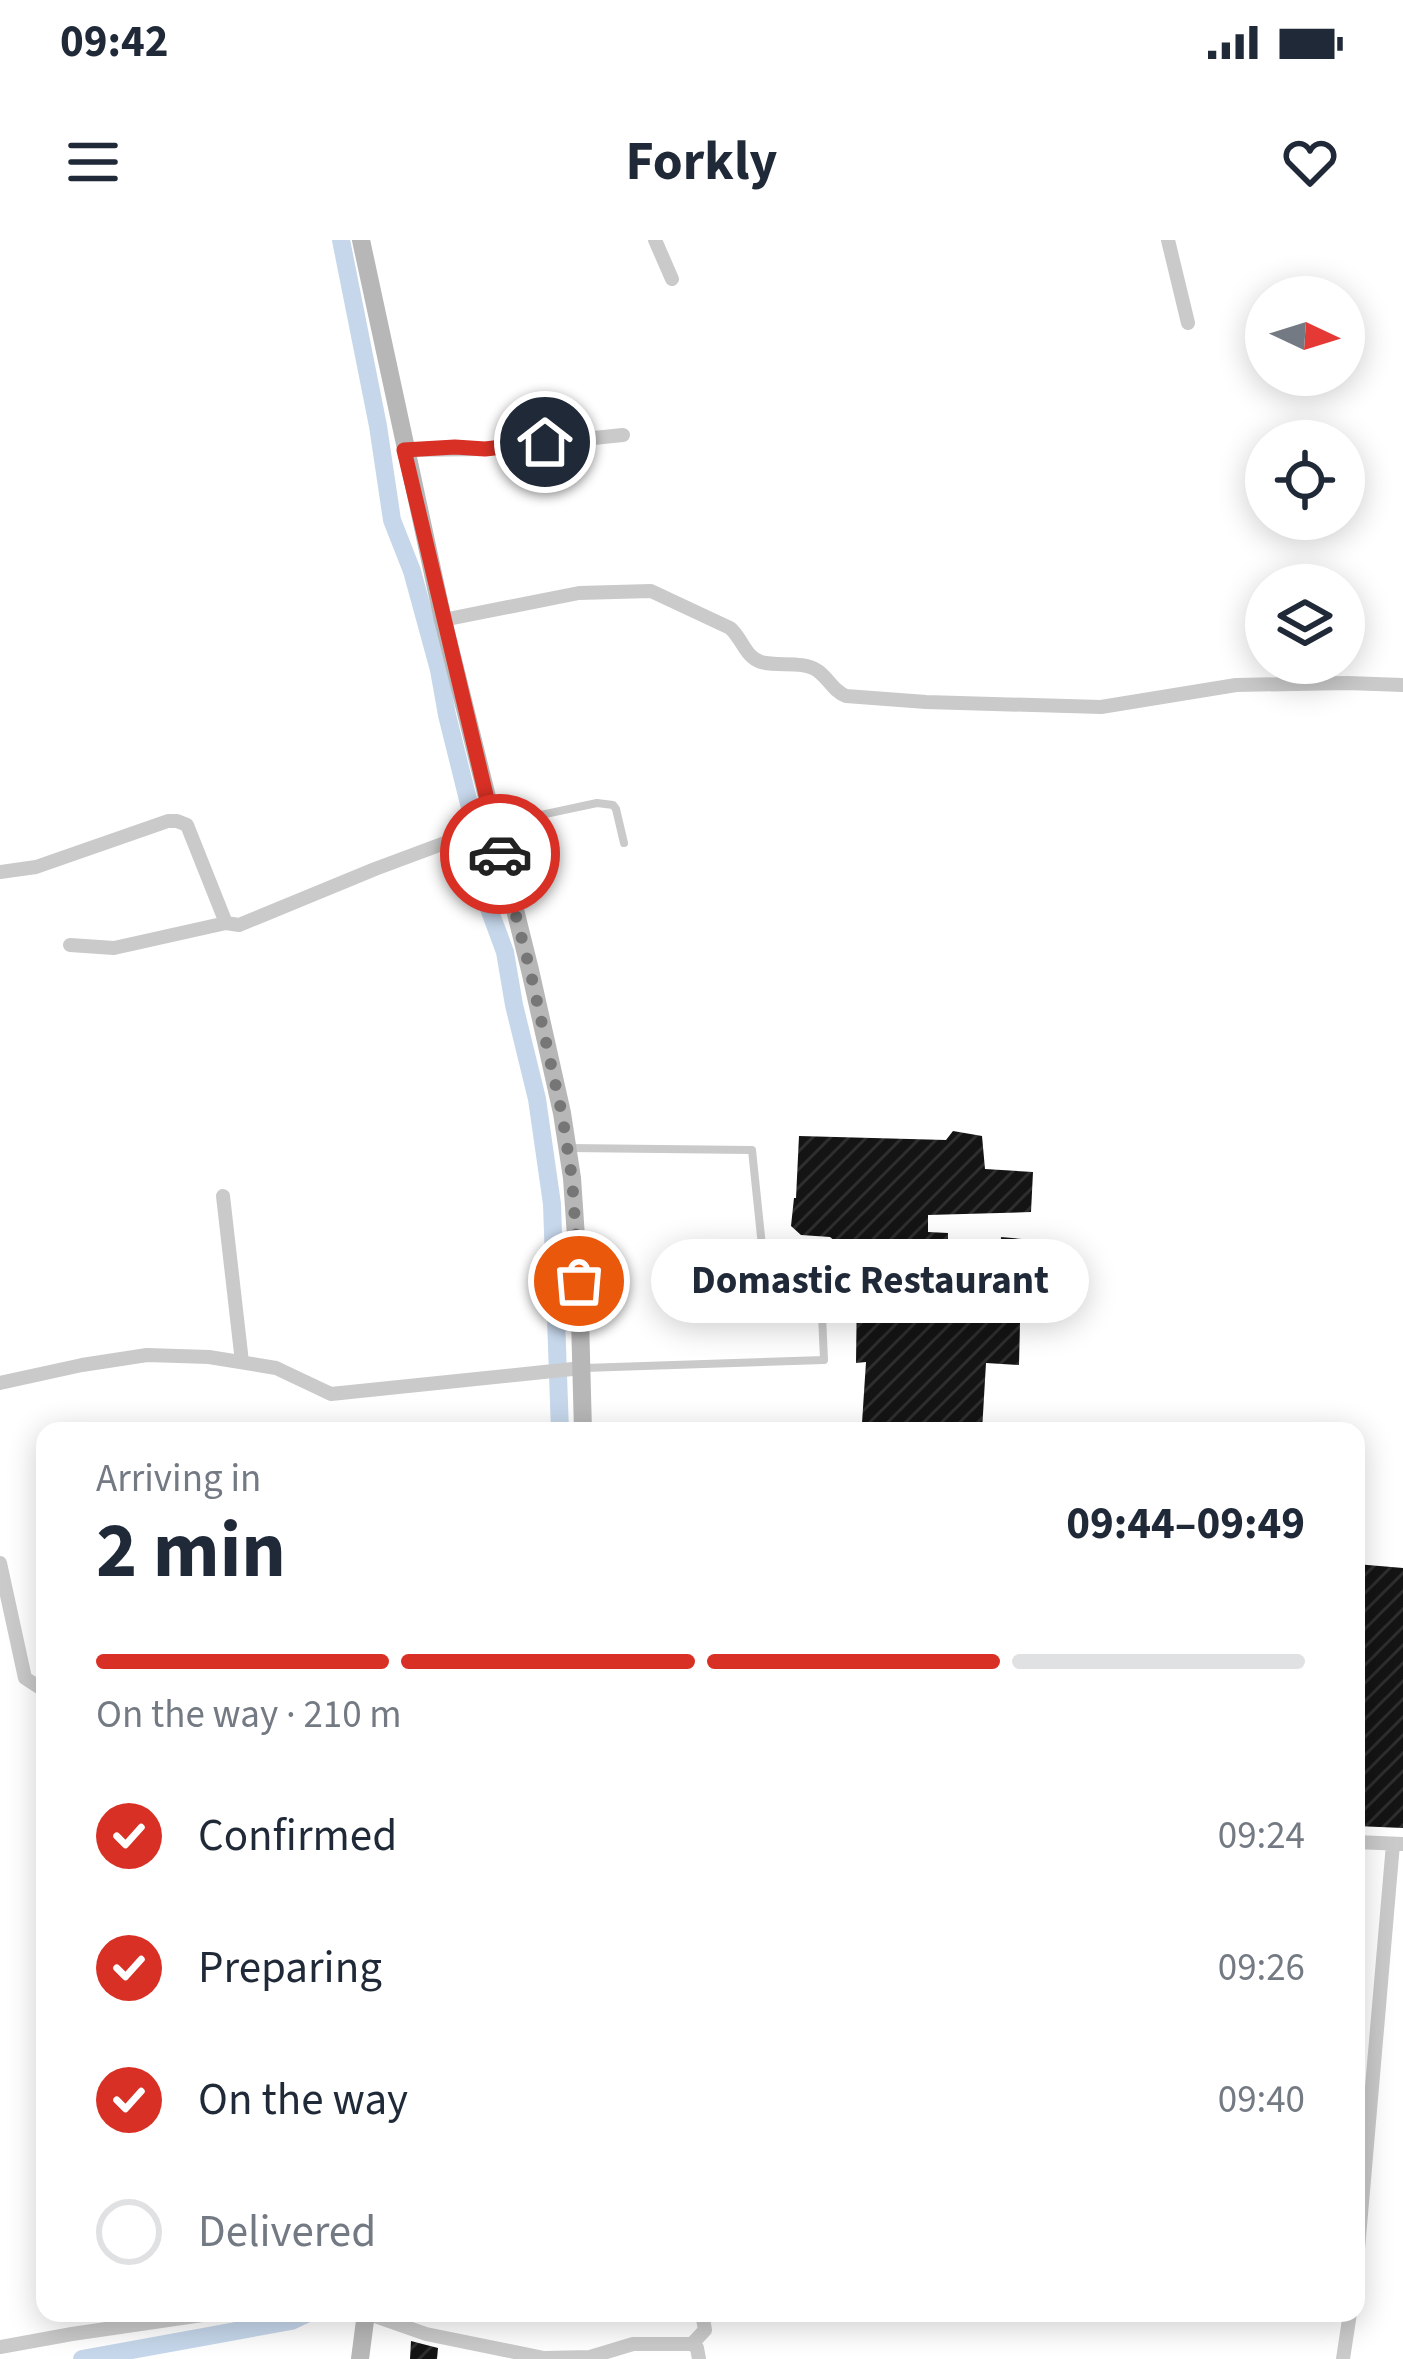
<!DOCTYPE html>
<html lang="en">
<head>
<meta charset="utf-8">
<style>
	body { margin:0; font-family:"Source Sans 3",sans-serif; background:#f2f2f3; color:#1f2937; height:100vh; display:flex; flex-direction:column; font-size:45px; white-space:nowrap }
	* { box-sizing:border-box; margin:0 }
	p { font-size:39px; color:#747a83 }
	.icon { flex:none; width:66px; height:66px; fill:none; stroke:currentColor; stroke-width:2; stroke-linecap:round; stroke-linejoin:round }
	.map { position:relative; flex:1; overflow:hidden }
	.details { position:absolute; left:36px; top:1182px; width:1329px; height:900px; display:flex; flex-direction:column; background:#fff; border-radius:24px; box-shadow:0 6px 30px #0003 }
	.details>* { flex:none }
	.needle { width:78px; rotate:94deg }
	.controls { position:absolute; left:1245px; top:36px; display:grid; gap:24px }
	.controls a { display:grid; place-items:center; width:120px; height:120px; border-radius:50%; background:#fff; box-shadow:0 6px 30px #0003; font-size:60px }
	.pin { position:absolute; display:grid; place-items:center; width:102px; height:102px; color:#fff; margin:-51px; border:6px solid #fff; border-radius:50%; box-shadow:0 3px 12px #0007 }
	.courier { position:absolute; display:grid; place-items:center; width:120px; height:120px; margin:-60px; border:9px solid #d93025; border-radius:50%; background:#fff; color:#222; box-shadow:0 3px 15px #0007 }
	.bubble { position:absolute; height:84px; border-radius:42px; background:#fff; box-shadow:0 6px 30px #0003; font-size:39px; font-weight:700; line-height:84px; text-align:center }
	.headline em { font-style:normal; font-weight:700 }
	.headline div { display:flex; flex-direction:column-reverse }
	.headline { display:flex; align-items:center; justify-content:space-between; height:204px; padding:0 60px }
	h1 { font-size:78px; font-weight:700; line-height:90px }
	.bar { display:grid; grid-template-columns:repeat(4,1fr); gap:18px 12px; align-content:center; height:144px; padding:0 60px }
	.bar i { height:15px; border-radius:9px; background:#e0e1e3 }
	.bar .active { background:#d93025 }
	.bar p { grid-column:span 4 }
	ol { padding:0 60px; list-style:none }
	li { display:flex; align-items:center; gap:36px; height:132px }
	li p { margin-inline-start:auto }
	li .icon { padding:12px; border-radius:50%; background:#d93025; color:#fff; stroke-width:4 }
	li:last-child { color:#747a83 }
	li i { width:66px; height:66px; border:6px solid #e0e1e3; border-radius:50% }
	.status { display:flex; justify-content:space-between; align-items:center; height:84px; padding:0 60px; background:#fff; direction:ltr }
	.status svg { height:33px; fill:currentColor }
	header { display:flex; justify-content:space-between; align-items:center; height:156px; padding:0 60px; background:#fff; font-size:54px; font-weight:700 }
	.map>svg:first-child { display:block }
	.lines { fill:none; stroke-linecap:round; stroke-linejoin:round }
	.canal { stroke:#c6d7eb; stroke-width:18 }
	.building { fill:url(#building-hatch) }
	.lane { stroke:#cacaca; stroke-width:8 }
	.street { stroke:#cacaca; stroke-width:14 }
	.secondary { stroke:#b7b7b7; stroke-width:18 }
	.done { stroke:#767676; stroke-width:12; stroke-dasharray:0 21.6 }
	.route { stroke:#d93025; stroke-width:15 }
</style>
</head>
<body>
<div class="status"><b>09:42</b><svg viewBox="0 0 49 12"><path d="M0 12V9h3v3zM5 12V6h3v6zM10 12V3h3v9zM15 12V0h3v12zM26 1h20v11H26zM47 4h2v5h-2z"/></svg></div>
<header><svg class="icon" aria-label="menu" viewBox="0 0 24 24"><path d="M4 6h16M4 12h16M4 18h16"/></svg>Forkly<svg class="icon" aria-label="heart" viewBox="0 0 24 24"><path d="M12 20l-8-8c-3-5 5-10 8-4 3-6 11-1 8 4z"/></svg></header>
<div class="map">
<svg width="1403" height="2119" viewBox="0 0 1403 2119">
	<defs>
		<pattern id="building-hatch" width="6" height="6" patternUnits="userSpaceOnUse" patternTransform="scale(3)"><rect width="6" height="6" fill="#141414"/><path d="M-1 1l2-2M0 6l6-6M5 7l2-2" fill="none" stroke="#2e2e2e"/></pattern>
	</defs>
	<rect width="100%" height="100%" fill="#fff"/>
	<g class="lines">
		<path class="canal" d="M341 0 378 186 392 280 412 331 439 430 447 475 483 620 488 666 505 712 514 765 537 859 552 964 560 1191
			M82 2119 291 2081 308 2073"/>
	</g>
	<path class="building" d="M953 891 982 896 985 929 1033 932 1031 972 928 975V992L948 993V1022H927L914 1012 899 1014 898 1023 880 1021 876 1015H852L830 997 801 995 791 986 794 958H796L799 896 946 900Z
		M1001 997 1022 999 1019 1125 986 1123 982 1191 870 1190 872 1182 862 1183 866 1122 856 1123 857 1046 985 1057 988 1037 981 1036 984 1008 1000 1010Z
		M1356 1324 1403 1328V1588L1356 1586Z
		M411 2101 438 2108 437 2119H410Z"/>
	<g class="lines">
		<path class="lane" d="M494 585 597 563 613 565 616 569 624 603
			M568 908 752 910 762 1006H819L824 1120 584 1128"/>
		<path class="street" d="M655 0 672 39
			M1168 0 1188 83
			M404 210 486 209 623 195
			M443 380 579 353 651 351 730 388C742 398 745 417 761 422 779 427 802 420 818 431 829 439 833 451 846 456L926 462 1101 467 1236 445 1347 443 1403 445
			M0 632 36 627 168 581H177L187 585 226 683 239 685 375 629 493 585
			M70 705 114 708 226 683
			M223 956 242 1122
			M0 1143 82 1125 147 1115 209 1117 276 1128 331 1154 582 1128
			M0 1323 25 1438 45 1451
			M1356 1602 1403 1604
			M1356 2032 1393 1604
			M366 2073 426 2094 544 2118 590 2117 633 2104H692L697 2108 699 2119
			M692 2104 705 2090 702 2073
			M0 2107 72 2094 216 2073
			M1343 2119 1350 2073"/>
		<path class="secondary" d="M361 0 443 380 530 730 562 873 572 938 579 1041 583 1191
			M360 2119 366 2073"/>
	</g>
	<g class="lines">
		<path class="done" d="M500 614 530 730 562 874 572 938 579 1041"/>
		<path class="route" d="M500 614 404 210 455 207 485 209 545 202"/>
	</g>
</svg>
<div class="controls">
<a><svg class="needle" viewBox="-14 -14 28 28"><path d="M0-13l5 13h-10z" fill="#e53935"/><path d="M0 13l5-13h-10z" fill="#747a83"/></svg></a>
<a><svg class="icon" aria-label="locate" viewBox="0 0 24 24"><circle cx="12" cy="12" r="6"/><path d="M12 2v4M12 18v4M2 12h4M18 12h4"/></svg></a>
<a><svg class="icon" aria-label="layers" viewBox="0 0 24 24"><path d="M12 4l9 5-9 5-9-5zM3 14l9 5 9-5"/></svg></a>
</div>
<div class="pin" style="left:579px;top:1041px;background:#ea580c"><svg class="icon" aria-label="bag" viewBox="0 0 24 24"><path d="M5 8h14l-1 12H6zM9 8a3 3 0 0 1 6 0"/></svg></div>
<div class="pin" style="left:545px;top:202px;background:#1f2937"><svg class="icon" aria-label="home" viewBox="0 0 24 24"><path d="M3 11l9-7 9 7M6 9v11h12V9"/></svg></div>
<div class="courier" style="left:500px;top:614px"><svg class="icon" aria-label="car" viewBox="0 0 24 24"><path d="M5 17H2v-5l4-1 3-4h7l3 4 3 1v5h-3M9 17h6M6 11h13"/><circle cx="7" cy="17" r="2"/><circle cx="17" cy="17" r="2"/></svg></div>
<div class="bubble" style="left:651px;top:999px;width:438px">Domastic Restaurant</div>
<section class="details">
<div class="headline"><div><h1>2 min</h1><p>Arriving in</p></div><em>09:44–09:49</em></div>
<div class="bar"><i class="active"></i><i class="active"></i><i class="active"></i><i></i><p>On the way · 210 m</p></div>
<ol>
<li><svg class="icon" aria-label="check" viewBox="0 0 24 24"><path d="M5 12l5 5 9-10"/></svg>Confirmed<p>09:24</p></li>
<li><svg class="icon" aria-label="check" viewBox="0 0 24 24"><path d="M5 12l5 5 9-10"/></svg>Preparing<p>09:26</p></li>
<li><svg class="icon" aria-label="check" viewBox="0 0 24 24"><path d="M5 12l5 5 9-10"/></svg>On the way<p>09:40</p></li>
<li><i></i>Delivered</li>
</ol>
</section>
</div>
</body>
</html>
